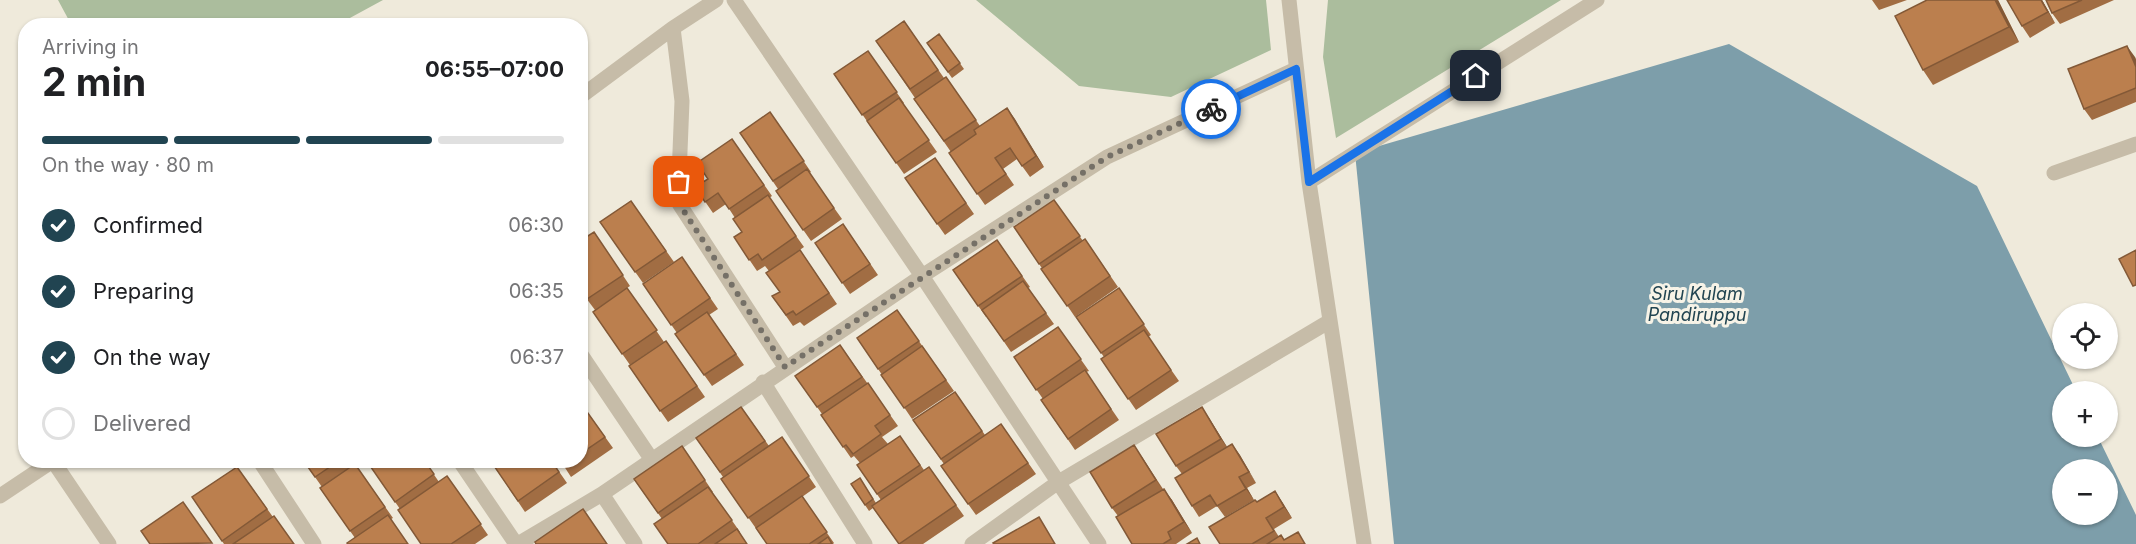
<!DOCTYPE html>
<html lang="en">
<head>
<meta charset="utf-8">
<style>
	body { margin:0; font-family:Inter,sans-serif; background:#f6f6f6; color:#202124; height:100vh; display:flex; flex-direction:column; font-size:22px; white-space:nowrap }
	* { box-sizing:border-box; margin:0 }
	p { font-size:20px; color:#757577 }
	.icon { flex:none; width:33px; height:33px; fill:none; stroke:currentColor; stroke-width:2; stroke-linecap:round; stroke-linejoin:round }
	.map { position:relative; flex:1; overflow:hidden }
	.details { position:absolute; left:18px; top:18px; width:570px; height:450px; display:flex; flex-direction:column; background:#fff; border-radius:24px; box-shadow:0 2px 4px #0004 }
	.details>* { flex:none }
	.tools { position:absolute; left:2052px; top:303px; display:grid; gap:12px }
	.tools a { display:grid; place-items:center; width:66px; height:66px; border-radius:50%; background:#fff; box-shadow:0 2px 4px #0004; font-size:30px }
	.pin { position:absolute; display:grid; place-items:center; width:51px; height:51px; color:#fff; margin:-26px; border-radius:12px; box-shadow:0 3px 9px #0006 }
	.courier { position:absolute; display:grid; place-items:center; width:60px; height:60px; margin:-30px; border:4px solid #1a73e8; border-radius:50%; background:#fff; color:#222; box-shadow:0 2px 8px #0007 }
	.head em { font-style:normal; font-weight:700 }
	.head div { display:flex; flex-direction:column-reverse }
	.head { display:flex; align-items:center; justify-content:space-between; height:102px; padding:0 24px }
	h1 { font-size:39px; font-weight:700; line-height:45px }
	.bar { display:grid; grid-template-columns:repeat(4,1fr); gap:9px 6px; align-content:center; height:72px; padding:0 24px }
	.bar i { height:8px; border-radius:4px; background:#e0e0e0 }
	.bar .active { background:#214451 }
	.bar p { grid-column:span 4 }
	ol { padding:0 24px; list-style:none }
	li { display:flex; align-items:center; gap:18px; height:66px }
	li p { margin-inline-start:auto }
	li .icon { padding:6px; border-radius:50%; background:#214451; color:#fff; stroke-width:4 }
	li:last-child { color:#757577 }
	li i { width:33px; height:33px; border:3px solid #e0e0e0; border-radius:50% }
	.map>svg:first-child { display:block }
	.green { fill:#abbd9d }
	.water { fill:#7d9eaa; fill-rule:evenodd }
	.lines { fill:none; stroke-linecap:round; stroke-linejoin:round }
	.minor { stroke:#c6bca8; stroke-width:15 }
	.wall { fill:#a16d43 }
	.shaded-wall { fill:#835937 }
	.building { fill:#bb7f4e; stroke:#835937; stroke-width:1.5 }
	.done { stroke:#757067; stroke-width:6; stroke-dasharray:0 10.8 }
	.route { stroke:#1a73e8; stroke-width:8 }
	.labels { text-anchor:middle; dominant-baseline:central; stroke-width:6; stroke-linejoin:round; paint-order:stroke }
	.water-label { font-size:18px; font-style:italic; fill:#214451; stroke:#f7f3e7 }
</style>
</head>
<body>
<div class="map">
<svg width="2136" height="544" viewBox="0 0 2136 544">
	<rect width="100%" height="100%" fill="#efeadb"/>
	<path class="green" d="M58 0H383L337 25 72 26Z
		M976 0H1266L1271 50 1171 97 1079 86Z
		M1328 0H1561L1336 138 1323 57Z"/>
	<path class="water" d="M1729 44 1977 186 2076 391 2062 392V436L2098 437 2136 515V544H1394L1355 153ZM2062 470H2108V514H2062Z"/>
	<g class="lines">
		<path class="minor" d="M734 0 922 276 1099 544
			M1289 0 1309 182 1597 0
			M673 28 682 101 678 202 785 367
			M580 97 673 28 716 0
			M2054 173 2136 144
			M1309 182 1364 544
			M580 353 652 460
			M763 382 865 544
			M259 460 314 544
			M459 460 516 544
			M53 461 109 544
			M602 494 635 544
			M0 496 54 460
			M518 544 602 494 922 276 1107 157 1296 69
			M972 544 1057 483 1330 321"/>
	</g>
	<path class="wall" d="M1872 0H1907L1879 10Z
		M1998 0 2019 42 1933 85 1923 70Z
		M2007 0H2042L2055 23 2030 38 2022 26Z
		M2046 0H2114L2060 24 2052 13Z
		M904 21 944 78 946 77 980 126 1007 108 1044 167 1030 177 1017 159 1003 169 1014 185 985 205 949 153 951 152 914 99 915 98 876 41Z
		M939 34 964 69 952 78 927 43Z
		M868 51 904 103 903 104 937 152 904 174 834 74Z
		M2135 57 2136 60V102L2092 120 2084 109Z
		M770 112 811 172 809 173 842 219 811 241 776 191 778 189 740 133Z
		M732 139 772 196 769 198 804 247 769 271 765 266 757 271 734 237 742 232 735 218 726 204 713 213 695 187 708 179Z
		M935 158 974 214 945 235 905 178Z
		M1054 200 1083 241 1085 239 1118 287 1075 317 1014 227Z
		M631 201 674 262 643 283 600 222Z
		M843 224 878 275 850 294 815 243Z
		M594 232 630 286 627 288 664 342 630 365 593 312 595 310 580 290Z
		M997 240 1030 287 1028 288 1054 324 1011 352 987 317H986L953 270Z
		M800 250 837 304 804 326 800 322 793 326 772 296 779 292Z
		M682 257 718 309 709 315 744 365 712 386 675 334 677 333 643 284Z
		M1119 288 1151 335 1148 337 1179 381 1136 410 1101 359 1104 357 1076 317Z
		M897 310 954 391 912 419 857 338Z
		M1058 327 1089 371 1086 372 1119 420 1075 450 1041 400 1043 399 1014 357Z
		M666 341 705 397 668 422 629 366Z
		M840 345 898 426 882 437 888 444 900 436 924 470 929 467 964 516 923 544H899L873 508 869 511 851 484 860 478 876 503 881 500 857 465 860 463 854 456 851 458 821 415 822 414 795 376Z
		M955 392 985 435 1001 424 1036 474 976 515 941 466 944 464 913 420Z
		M580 402 613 448 571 477 560 460H580Z
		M741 407 769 446 782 437 816 487 802 497 834 543 833 544H767L721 479 723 477 696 438Z
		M1209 418 1227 447 1232 444 1256 483 1247 488 1254 500 1225 517 1217 506 1199 517 1192 506 1182 474 1176 466Z
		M682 446 713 492H712L740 532H739L747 544H668L662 519 634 479Z
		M1142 457 1163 489 1172 500 1192 533 1176 544H1132L1118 516 1112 508Z
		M303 460H350L353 465 355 464 393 518 355 538 320 488 322 487Z
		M366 460H424L439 482 447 476 488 535 475 544H421L400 509Z
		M490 460H551L567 483 525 512Z
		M237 467 273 517 294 544H224L192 497Z
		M1275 491 1292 518 1274 529 1279 537 1285 540 1306 544H1220L1257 502Z"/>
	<path class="shaded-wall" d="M1995 0H1998L2019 42 2009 27Z
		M2041 0H2042L2055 23 2048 12Z
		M2127 46 2135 57 2136 60V67Z
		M1007 108 1015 119 1044 167 1036 156Z
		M1202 407 1209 418 1229 450 1221 439Z
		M1232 444 1240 455 1256 483 1249 472Z
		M1134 445 1142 457 1164 492 1156 480Z
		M1239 477 1247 488 1254 500 1246 489Z
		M1164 489 1172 500 1192 533 1184 522Z
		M1275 491 1283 503 1292 518 1284 507Z"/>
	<path class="building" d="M1927 0H1995L2009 27 1923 70 1895 16Z
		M2007 0H2041L2048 12 2022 26Z
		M2046 0H2082L2052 13Z
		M904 21 938 70 910 89 876 41Z
		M939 34 960 63 948 72 927 43Z
		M2127 46 2136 67V88L2084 109 2068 69Z
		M868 51 897 92 862 115 834 74Z
		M946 77 976 120 944 141 914 99Z
		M899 98 929 140 896 163 867 121Z
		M1007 108 1036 156 1022 166 1010 148 995 158 1006 174 977 194 949 153 976 134 974 130Z
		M770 112 804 161 773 181 740 133Z
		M732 139 764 185 729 209 718 193 705 202 695 187 708 179 697 163Z
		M935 158 966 203 937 224 905 178Z
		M807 169 834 208 803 230 776 191Z
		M768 195 796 236 762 260 758 254 749 260 734 237 742 232 733 219Z
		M1054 200 1080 236 1039 264 1014 227Z
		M631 201 666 251 635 272 600 222Z
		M843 224 870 264 842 283 815 243Z
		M594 232 623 275 587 299 580 290V241Z
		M1085 239 1110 276 1067 306 1041 269Z
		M997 240 1022 276 978 306 953 270Z
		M800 250 829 293 796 315 793 311 786 315 772 296 780 292 766 273Z
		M2136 250V285L2133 286 2119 259Z
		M682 257 710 298 671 325 643 284Z
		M1023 281 1046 313 1004 341 982 310Z
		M627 288 657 330 622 354 593 312Z
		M1119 288 1144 324 1101 353 1076 317Z
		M897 310 919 341 878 369 857 338Z
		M707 312 736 354 704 375 675 334Z
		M1058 327 1081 359 1036 390 1014 357Z
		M1144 330 1171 370 1128 399 1101 359Z
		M666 341 697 386 660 411 629 366Z
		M840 345 862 377 817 407 795 376Z
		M922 346 946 380 904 408 881 375Z
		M1085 370 1111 409 1068 439 1041 400Z
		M868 383 890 415 875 426 881 434 853 454 846 445 843 447 821 415Z
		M955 392 982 431 941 459 913 420Z
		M580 402 605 437 580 454Z
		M741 407 765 441 720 472 696 438Z
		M1202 407 1221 439 1176 466 1156 434Z
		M1001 424 1028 463 968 504 941 466Z
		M900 436 920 465 877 494 857 465Z
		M782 437 809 476 748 518 721 479Z
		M1232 444 1249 472 1239 477 1246 489 1217 506 1210 495 1192 506 1175 478Z
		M1134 445 1156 480 1112 508 1090 472Z
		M682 446 705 480 658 513 634 479Z
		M303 460H340L315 477Z
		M366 460H424L434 474 395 502Z
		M490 460H551L559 472 518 501Z
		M560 460H571L564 466Z
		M355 464 385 507 350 531 320 488Z
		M237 467 267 509 222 541 192 497Z
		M929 467 956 505 899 544 872 506Z
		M447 476 481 524 451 544H421L398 510Z
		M860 478 873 499 865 505 851 484Z
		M708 487 732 520 698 544H668L654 524Z
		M1164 489 1184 522 1168 532 1171 539 1163 544H1132L1116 517Z
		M1275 491 1284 507 1266 518 1274 531 1252 544H1220L1209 527 1255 500 1257 502Z
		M802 496 827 532 809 544H767L756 528Z
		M183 502 212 543 150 544 141 531Z
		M583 509 607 544H536L535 542Z
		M388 515 408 544H348L347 543Z
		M274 516 294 544H233Z
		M1039 517 1055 544H994L993 543Z
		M737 529 747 544H715Z
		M1298 532 1305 544H1267L1281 535 1284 540Z
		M828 537 832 544H818Z
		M1197 538 1200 544H1187Z"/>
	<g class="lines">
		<path class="done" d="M679 182 678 202 785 367 1107 157 1211 109"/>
		<path class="route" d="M1211 109 1296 69 1309 182 1476 76"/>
	</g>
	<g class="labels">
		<g class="water-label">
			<text x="1697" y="293">Siru Kulam<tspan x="1697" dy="21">Pandiruppu</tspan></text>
		</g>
	</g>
</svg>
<div class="tools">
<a><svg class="icon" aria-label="locate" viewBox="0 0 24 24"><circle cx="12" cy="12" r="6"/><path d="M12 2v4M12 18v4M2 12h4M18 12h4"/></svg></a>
<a>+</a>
<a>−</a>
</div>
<div class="pin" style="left:679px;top:182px;background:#ea580c"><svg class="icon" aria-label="bag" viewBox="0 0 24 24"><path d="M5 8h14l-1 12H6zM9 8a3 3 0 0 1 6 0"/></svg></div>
<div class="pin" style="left:1476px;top:76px;background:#1f2937"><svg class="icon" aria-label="home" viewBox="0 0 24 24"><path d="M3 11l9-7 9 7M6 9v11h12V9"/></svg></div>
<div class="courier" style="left:1211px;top:109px"><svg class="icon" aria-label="bike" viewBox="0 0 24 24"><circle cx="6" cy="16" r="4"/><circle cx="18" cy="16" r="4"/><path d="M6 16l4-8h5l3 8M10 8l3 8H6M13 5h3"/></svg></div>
<section class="details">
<div class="head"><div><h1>2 min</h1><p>Arriving in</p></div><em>06:55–07:00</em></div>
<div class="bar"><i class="active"></i><i class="active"></i><i class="active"></i><i></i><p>On the way · 80 m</p></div>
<ol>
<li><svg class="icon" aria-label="check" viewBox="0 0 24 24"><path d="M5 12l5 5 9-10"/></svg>Confirmed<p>06:30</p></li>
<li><svg class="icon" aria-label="check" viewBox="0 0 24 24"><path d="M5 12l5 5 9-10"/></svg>Preparing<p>06:35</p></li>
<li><svg class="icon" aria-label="check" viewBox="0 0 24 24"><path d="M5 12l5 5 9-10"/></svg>On the way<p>06:37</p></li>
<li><i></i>Delivered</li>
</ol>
</section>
</div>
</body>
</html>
